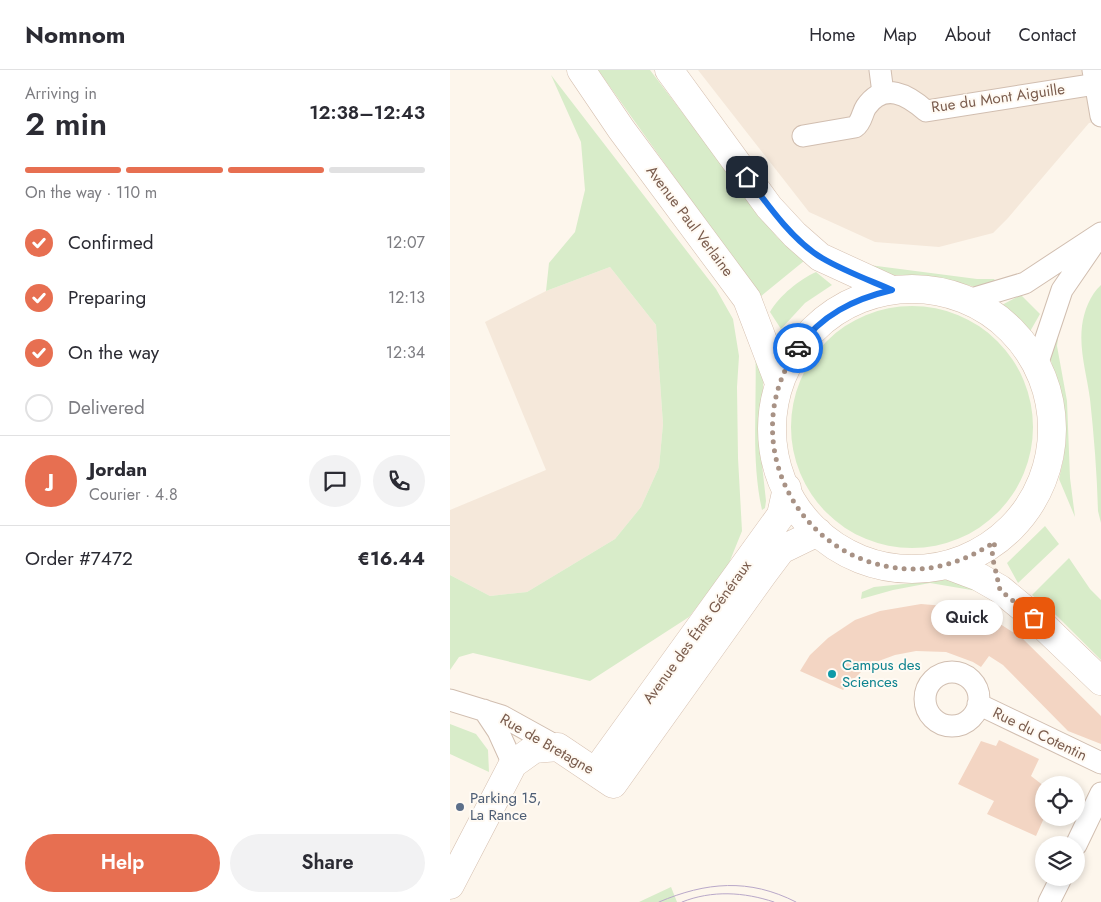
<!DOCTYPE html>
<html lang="en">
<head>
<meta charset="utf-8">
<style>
	body { margin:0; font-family:Jost,sans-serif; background:#f2f2f3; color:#2b2b33; height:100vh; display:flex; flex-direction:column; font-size:19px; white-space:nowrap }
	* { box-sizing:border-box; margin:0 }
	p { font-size:16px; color:#7c7c81 }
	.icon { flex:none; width:28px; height:28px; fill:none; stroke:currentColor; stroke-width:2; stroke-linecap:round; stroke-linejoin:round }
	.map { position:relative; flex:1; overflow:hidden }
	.details { display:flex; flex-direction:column; background:#fff; width:450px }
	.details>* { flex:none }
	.tools { position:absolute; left:585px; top:706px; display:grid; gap:10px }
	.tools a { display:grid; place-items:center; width:50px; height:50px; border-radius:50%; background:#fff; box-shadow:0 2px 8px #0003; font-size:25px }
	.pin { position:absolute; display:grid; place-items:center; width:42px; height:42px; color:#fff; margin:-21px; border-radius:10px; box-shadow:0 2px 8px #0006 }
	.courier { position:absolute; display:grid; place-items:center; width:50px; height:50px; margin:-25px; border:4px solid #1a73e8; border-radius:50%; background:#fff; color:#222; box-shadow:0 1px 6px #0007 }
	.bubble { position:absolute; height:35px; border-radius:18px; background:#fff; box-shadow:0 2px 8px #0003; font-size:16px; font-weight:600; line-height:35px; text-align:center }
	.overview em { font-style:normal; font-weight:600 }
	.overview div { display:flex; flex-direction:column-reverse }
	.overview { display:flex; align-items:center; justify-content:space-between; height:85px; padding:0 25px }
	h1 { font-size:32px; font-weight:600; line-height:38px }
	.bar { display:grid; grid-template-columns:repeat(4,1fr); gap:8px 5px; align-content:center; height:60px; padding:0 25px }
	.bar i { height:6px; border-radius:4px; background:#e1e1e2 }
	.bar .selected { background:#e76f51 }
	.bar p { grid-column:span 4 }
	.line { display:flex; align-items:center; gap:12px; padding:0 25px; border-top:1px solid #e1e1e2 }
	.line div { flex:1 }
	.round { display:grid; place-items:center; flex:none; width:52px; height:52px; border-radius:26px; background:#f2f2f3 }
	ol { padding:0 25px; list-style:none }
	li { display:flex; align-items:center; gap:15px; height:55px }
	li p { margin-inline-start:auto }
	li .icon { padding:5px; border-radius:50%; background:#e76f51; color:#fff; stroke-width:4 }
	li:last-child { color:#7c7c81 }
	li i { width:28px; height:28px; border:2px solid #e1e1e2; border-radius:50% }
	.button { display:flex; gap:10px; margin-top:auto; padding:10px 25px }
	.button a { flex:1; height:58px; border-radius:30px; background:#e76f51; color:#fff; font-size:20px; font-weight:600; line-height:58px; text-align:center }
	.button a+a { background:#f2f2f3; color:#2b2b33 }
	header { display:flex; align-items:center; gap:30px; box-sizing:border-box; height:70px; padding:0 25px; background:#fff; border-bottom:1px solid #e1e1e2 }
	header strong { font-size:24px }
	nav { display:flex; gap:28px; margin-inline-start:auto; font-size:18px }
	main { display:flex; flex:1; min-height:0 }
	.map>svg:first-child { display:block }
	.residential { fill:#f5e8da }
	.green { fill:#d8ecc9 }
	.building { fill:#f3d5c3 }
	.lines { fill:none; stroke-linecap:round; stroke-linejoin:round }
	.street-casing { stroke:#d1beb0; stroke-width:23 }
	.secondary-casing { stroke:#d6c0b0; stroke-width:29 }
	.street { stroke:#fff; stroke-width:21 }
	.secondary { stroke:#fff; stroke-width:28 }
	.tram { stroke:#b9a8c9; stroke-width:1 }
	.done { stroke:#a89285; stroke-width:5; stroke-dasharray:0 9 }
	.route { stroke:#1a73e8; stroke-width:6 }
	.culture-dot { fill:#0f9aa8; stroke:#fffaf3; stroke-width:2 }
	.service-dot { fill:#5c6f8a; stroke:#fffaf3; stroke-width:2 }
	.labels { text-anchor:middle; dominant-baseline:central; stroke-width:4; stroke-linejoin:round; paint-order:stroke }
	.street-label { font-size:15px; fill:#7a5c4d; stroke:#fffaf3 }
	.culture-label { font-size:15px; fill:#0d838f; stroke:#fffaf3; text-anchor:start }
	.service-label { font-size:15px; fill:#4e5e75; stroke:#fffaf3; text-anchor:start }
</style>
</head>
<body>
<header>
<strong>Nomnom</strong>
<nav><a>Home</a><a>Map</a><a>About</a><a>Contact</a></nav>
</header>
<main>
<section class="details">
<div class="overview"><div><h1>2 min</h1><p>Arriving in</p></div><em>12:38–12:43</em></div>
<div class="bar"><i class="selected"></i><i class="selected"></i><i class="selected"></i><i></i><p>On the way · 110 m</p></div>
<ol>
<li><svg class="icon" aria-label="check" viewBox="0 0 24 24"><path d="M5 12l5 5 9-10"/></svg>Confirmed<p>12:07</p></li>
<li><svg class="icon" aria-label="check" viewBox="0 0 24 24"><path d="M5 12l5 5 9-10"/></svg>Preparing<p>12:13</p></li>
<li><svg class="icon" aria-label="check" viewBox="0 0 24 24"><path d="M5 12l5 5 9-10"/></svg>On the way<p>12:34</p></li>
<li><i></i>Delivered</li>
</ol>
<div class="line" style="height:90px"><b class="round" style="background:#e76f51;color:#fff">J</b><div><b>Jordan</b><p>Courier · 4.8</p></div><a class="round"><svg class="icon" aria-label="chat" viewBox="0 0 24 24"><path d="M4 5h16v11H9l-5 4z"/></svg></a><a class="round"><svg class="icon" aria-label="phone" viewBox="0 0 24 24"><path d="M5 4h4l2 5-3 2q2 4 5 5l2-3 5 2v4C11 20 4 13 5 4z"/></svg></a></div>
<div class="line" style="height:65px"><div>Order #7472</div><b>€16.44</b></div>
<div class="button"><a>Help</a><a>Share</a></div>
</section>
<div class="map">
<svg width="651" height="832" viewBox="0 0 651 832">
	<rect width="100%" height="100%" fill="#fdf6ec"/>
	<path class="residential" d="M248 0H651V51L639 53 558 148 543 163 489 177 425 172 359 142Z
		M160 197 206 255 213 354 209 397 191 437 165 469 77 522 40 526 0 505V440L96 400 35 252 96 221Z"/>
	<path class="green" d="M148 0H200L327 167 354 191 310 227Z
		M101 5 266 219 283 249 289 286 287 317 288 388 292 461 277 498 239 547 140 611 23 583 9 587 0 600V505L40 526 77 522 165 469 191 437 209 397 213 354 206 255 160 197 96 221 99 193 125 162 135 120 131 72Z
		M419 195 527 209H544L550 216 533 219 486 207 449 205 423 206Z
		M366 202 382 215 355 233 331 259 320 242C329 226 350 209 366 202Z
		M651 215V453L648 441C647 403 644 366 640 329 637 305 629 281 632 256 634 241 640 225 651 215Z
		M571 225 590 244 578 265 569 252 548 237Z
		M341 357a121 121 0 1 1 242 0a121 121 0 1 1-242 0Z
		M609 260 607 276 617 331 620 408 625 447 609 409 614 386V361L611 334 598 278Z
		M305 275 314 299 310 376 316 431 315 438 312 440C300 385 308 330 305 275Z
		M595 456 609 474 568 513 557 493Z
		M619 488 640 519 651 530V590L607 546 582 525Z
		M492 510H509L533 522 480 513 443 520 411 529 412 522 424 517Z
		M0 654 26 664 38 680 39 702 0 684Z
		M221 817 227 832H189Z"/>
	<path class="building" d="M471 534 507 537 527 543 547 552 572 568 651 646V674L618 661 553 595 539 586 531 597 523 592 496 582 466 581 445 585 426 592 411 602 393 620 350 601 360 585 378 568 405 550 430 541Z
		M549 670 589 689 581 706 594 716V748L586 766 537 744 544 731 508 714 531 671 546 676Z"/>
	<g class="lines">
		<defs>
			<path id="street" d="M430 0 433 23
				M643 0 651 46
				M353 66 405 57C412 52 412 43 416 37 434 11 458 25 476 41L646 14
				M518 230 575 213 651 163
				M587 295 612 220 645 172
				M475 629a27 27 0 1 1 54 0a27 27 0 1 1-54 0Z
				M0 630 52 646 108 677
				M528 634 651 693
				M34 640 48 661 63 694
				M626 775 651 723
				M599 832 611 808"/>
			<path id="secondary" d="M131 0 171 59 297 229 329 313
				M219 0 319 137 345 165 370 187 442 220
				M322 359a140 140 0 1 1 280 0a140 140 0 1 1-280 0Z
				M497 495 529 507 550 519 585 548 651 611
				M146 701 331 445 337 418
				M0 815 63 694 84 679 108 677 163 714 313 504 331 480 368 462"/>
		</defs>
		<use href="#street" class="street-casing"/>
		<use href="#secondary" class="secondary-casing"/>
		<use href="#street" class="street"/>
		<use href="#secondary" class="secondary"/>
		<path class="tram" d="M209 832C256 812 299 808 346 832
			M232 832C262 820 294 822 324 832"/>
	</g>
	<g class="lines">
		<path class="done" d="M348 278C282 372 352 501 467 499 496 498 521 487 545 472L542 485 550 520 584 548"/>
		<path class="route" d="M297 107C317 134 343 171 372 188 394 201 419 210 442 220 404 229 371 245 348 278"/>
	</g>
	<circle class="culture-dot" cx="382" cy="604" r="5"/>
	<circle class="service-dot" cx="10" cy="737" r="5"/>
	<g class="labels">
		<g class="street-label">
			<text transform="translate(548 28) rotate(-8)">Rue du Mont Aiguille</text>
			<text transform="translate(240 151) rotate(53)">Avenue Paul Verlaine</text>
			<text transform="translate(247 562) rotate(-54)">Avenue des États Généraux</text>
			<text transform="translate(590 664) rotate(26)">Rue du Cotentin</text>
			<text transform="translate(97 674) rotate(30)">Rue de Bretagne</text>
		</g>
		<g class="culture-label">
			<text x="392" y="595">Campus des<tspan x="392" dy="17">Sciences</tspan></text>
		</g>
		<g class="service-label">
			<text x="20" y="728">Parking 15,<tspan x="20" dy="17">La Rance</tspan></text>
		</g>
	</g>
</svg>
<div class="tools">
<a><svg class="icon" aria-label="locate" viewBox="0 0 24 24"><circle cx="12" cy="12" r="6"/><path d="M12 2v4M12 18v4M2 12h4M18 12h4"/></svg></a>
<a><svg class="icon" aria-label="layers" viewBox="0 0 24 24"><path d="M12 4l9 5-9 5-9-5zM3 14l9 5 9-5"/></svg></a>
</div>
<div class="pin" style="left:584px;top:548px;background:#ea580c"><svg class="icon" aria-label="bag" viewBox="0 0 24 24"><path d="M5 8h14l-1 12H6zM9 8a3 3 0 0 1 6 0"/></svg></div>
<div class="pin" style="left:297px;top:107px;background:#1f2937"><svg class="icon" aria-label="home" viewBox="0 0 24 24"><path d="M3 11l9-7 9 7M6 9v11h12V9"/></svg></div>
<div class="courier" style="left:348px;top:278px"><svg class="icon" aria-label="car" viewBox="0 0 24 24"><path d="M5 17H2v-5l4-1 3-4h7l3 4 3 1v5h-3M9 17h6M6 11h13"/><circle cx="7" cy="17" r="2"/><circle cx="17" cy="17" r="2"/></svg></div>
<div class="bubble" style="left:481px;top:530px;width:72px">Quick</div>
</div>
</main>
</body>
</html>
